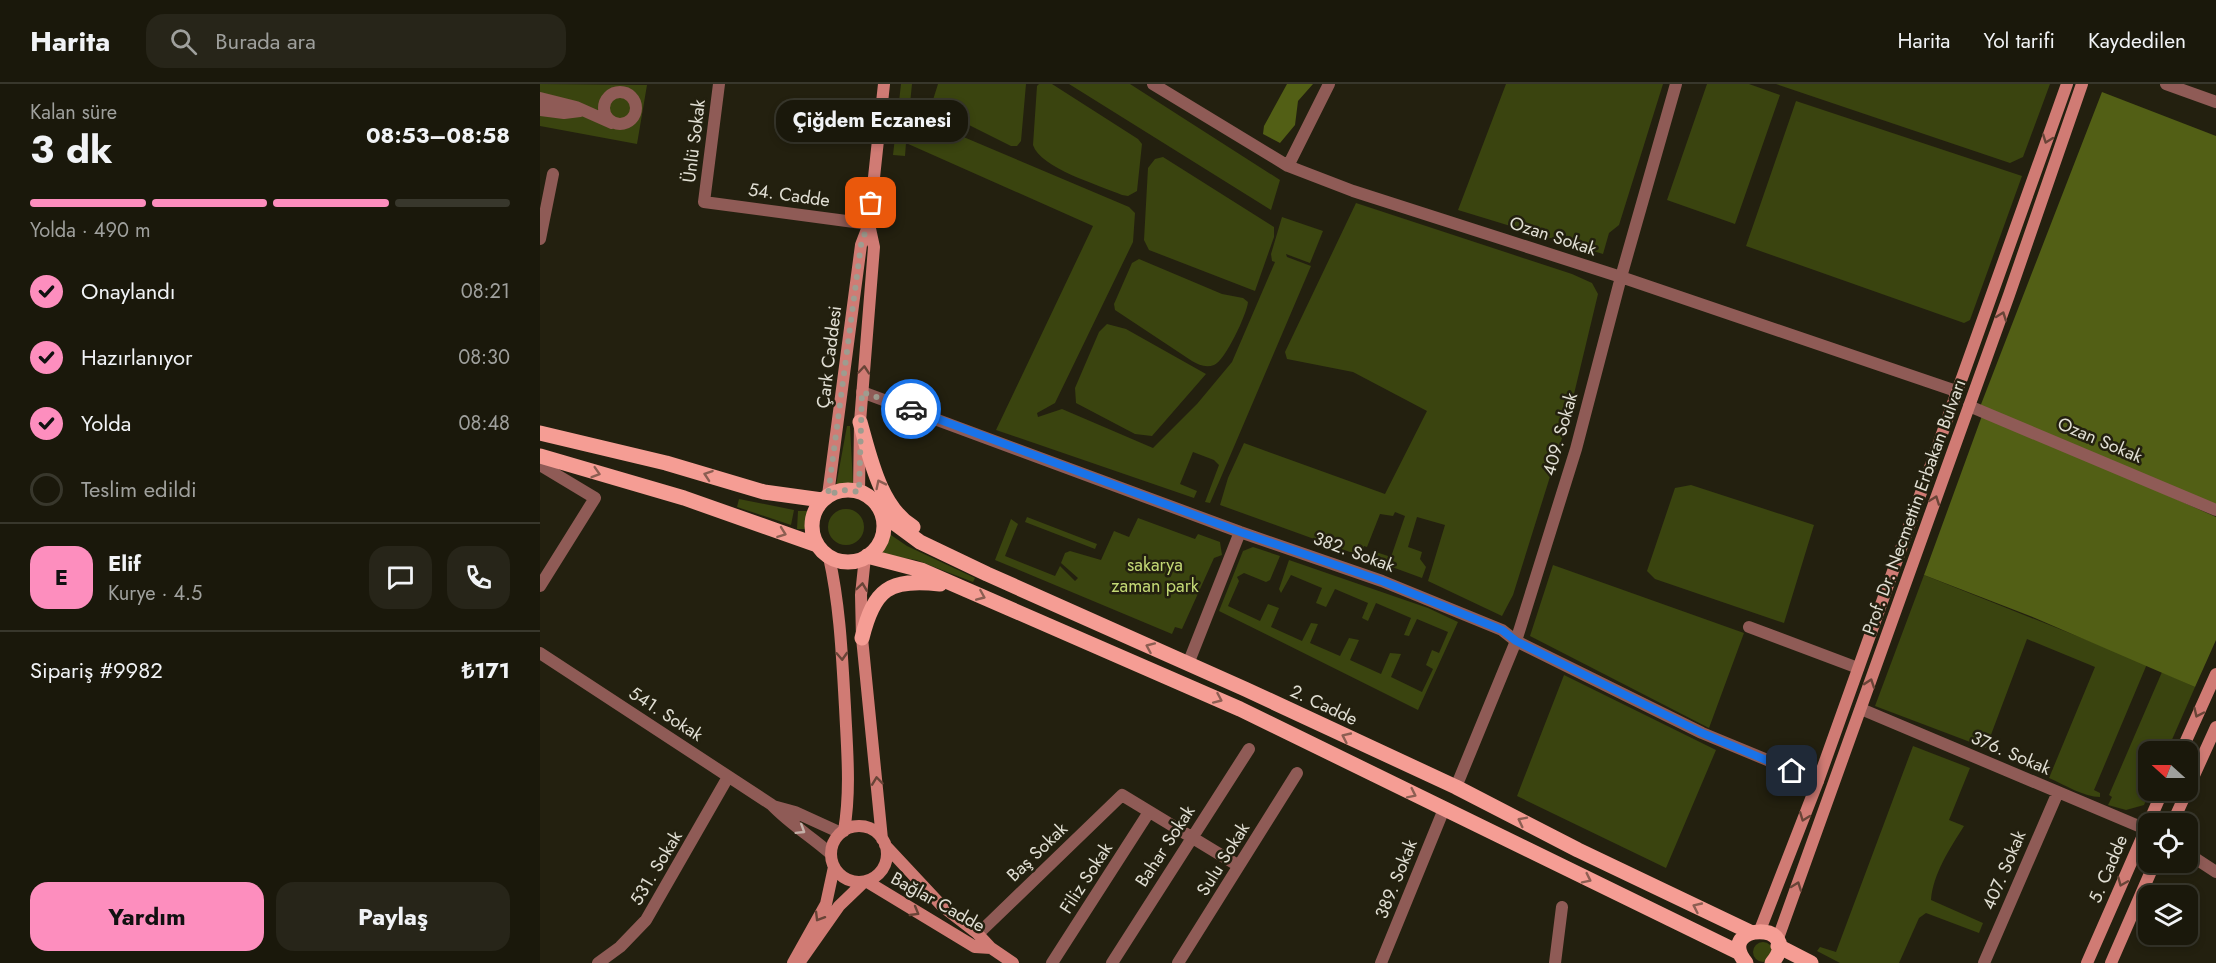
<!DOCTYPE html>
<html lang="tr">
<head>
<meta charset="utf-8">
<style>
	body { margin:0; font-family:Jost,sans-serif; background:#272519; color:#f1f3f6; height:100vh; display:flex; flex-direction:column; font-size:22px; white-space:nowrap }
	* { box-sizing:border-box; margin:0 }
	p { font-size:20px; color:#9fa09d }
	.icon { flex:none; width:33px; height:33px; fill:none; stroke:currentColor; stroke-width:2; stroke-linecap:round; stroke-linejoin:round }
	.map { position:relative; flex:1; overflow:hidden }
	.details { display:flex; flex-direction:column; background:#1a180b; width:540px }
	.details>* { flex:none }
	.needle { width:39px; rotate:291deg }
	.tools { position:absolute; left:1598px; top:657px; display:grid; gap:12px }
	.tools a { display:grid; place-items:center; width:60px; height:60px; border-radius:12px; background:#1a180b; box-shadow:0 3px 9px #0003,0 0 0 2px #38372c; font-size:30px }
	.pin { position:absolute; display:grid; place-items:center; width:51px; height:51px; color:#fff; margin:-26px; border-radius:12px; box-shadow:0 3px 9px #0006 }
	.courier { position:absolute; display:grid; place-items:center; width:60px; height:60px; margin:-30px; border:4px solid #1a73e8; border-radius:50%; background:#fff; color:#222; box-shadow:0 2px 8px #0007 }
	.bubble { position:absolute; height:42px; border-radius:18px; background:#1a180b; box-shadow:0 3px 9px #0003,0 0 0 2px #38372c; font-size:20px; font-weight:700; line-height:42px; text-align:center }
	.overview em { font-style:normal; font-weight:700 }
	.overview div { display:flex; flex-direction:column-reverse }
	.overview { display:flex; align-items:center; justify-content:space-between; height:102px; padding:0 30px }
	h1 { font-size:39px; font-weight:700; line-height:45px }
	.bar { display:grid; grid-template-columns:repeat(4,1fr); gap:9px 6px; align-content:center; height:72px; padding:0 30px }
	.bar i { height:8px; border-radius:4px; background:#38372c }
	.bar .on { background:#fd8ebe }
	.bar p { grid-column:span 4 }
	.line { display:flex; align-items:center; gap:15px; padding:0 30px; border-top:2px solid #38372c }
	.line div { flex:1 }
	.round { display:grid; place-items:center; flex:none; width:63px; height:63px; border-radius:18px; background:#272519 }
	ol { padding:0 30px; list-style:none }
	li { display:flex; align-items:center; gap:18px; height:66px }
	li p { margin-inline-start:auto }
	li .icon { padding:6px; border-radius:50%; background:#fd8ebe; color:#111; stroke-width:4 }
	li:last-child { color:#9fa09d }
	li i { width:33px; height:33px; border:3px solid #38372c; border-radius:50% }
	.action { display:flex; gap:12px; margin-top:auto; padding:12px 30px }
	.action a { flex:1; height:69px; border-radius:18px; background:#fd8ebe; color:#111; font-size:24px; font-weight:700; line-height:69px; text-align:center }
	.action a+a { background:#272519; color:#f1f3f6 }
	header { display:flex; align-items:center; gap:36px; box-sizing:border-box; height:84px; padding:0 30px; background:#1a180b; border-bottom:2px solid #38372c }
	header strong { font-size:28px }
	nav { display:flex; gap:33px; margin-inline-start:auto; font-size:21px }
	.search { width:420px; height:54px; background:#272519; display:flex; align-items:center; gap:15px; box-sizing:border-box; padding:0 21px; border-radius:18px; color:#9fa09d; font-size:22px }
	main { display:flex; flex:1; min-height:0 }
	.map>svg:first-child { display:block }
	.green { fill:#3a440f }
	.forest { fill:#525f15 }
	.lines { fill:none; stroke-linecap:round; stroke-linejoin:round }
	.street { stroke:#8f5b56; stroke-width:12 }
	.secondary { stroke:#d07b74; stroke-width:12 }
	.primary { stroke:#f59d94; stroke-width:15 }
	.oneway { stroke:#684437 }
	.oneway2 { stroke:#8c5e52 }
	.oneway3 { stroke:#c4b1a8 }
	.done { stroke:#9e9c8f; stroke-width:6; stroke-dasharray:0 10.8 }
	.route { stroke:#1a73e8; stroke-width:8 }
	.labels { text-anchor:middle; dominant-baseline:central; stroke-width:5; stroke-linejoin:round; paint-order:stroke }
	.street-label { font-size:18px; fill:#e1dfd4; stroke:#23200f }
	.park-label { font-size:18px; fill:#c3d875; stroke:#23200f }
</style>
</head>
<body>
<header>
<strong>Harita</strong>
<div class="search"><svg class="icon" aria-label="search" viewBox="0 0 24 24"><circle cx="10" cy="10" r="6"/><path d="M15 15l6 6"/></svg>Burada ara</div>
<nav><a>Harita</a><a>Yol tarifi</a><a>Kaydedilen</a></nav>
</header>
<main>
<section class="details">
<div class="overview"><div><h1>3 dk</h1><p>Kalan süre</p></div><em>08:53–08:58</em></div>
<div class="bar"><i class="on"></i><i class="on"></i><i class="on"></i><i></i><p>Yolda · 490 m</p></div>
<ol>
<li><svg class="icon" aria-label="check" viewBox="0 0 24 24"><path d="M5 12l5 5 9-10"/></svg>Onaylandı<p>08:21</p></li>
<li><svg class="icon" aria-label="check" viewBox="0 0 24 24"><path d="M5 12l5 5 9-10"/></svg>Hazırlanıyor<p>08:30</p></li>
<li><svg class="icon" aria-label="check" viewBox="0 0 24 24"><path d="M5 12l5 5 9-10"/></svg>Yolda<p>08:48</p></li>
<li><i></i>Teslim edildi</li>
</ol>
<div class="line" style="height:108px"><b class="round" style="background:#fd8ebe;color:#111">E</b><div><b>Elif</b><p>Kurye · 4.5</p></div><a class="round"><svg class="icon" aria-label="chat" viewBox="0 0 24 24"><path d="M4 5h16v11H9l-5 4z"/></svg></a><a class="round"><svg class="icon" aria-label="phone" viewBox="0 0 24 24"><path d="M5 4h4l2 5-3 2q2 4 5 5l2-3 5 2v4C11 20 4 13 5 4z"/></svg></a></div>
<div class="line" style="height:78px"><div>Sipariş #9982</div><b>₺171</b></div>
<div class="action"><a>Yardım</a><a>Paylaş</a></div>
</section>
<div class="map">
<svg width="1676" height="879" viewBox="0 0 1676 879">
	<rect width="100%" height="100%" fill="#23200f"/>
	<path class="green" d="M0 0 107 1 97 60 0 42Z
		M361 0H372L369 30 589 123 595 129 593 158 515 319 497 329 498 333 522 325 613 364 657 320 692 278 735 178 732 177 731 170 742 133 783 147 770 179 746 170 747 173 771 182 670 419 665 418 679 381 674 376 653 368 640 400 657 407 654 414 456 346 553 142 366 59 365 72 353 71Z
		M398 0H486L481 57 477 62H471L399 26 392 19Z
		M499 0H512L598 55 602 60 597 107 588 112 582 111C559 101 500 84 493 61L497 2Z
		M529 0H590L740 96 731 126Z
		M966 0H1123L1079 141 1069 149 1063 170 918 126Z
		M1167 0H1209L1240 11 1195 140 1127 116Z
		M1236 0H1510L1483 73 1470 79Z
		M1256 17 1482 92 1430 236 1424 239 1206 162Z
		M623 73 734 143V153L715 207 609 166 604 156 608 84 615 75Z
		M816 119 1032 190 1052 199 1058 210 1028 335 973 511 962 532 888 497 905 441 877 433 868 463 882 468 880 475 886 483 882 494 833 476 836 468 851 473 865 432 855 428 853 432 840 430 827 463 824 462 821 472 680 421 688 394 704 359 845 410 887 327 813 288 747 275 745 268Z
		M599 175 682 210 703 214 708 218C707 230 685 277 674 281 666 284 659 281 652 277L575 226 574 220 592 179Z
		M567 240 586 245 666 290 612 352 595 350 536 319 535 304 559 248Z
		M307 342H310L313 400 296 402Z
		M1151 401 1274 441 1244 539 1115 495 1107 487 1135 404Z
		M199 415 254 426 251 441 197 423Z
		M288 443a18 18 0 1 1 36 0a18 18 0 1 1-36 0Z
		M258 427H269L265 445H257Z
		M487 433 557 460 555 465 485 438Z
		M598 434 655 455 658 450 680 458 682 471 674 474 642 545 635 543 632 550 455 476 471 435 478 440 465 472 515 492 520 482 535 497 538 494 521 479 525 469 530 467 561 476 574 447 589 453Z
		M348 449 367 462 435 494 433 498 376 476 341 470Z
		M713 463 740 472 730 496 726 498 704 489 697 493 699 497 688 522 720 537 728 520 739 524 731 543 762 557 771 539 778 540 770 559 800 572 809 554 819 556 810 576 841 590 850 569 861 570 851 593 882 608 893 585 886 581 892 566 899 569 908 548 877 535 869 552 864 551 871 534 836 519 828 537 822 534 828 519 795 505 786 523 776 519 782 504 751 491 741 509 739 505 749 476 888 524 918 538 878 626 679 527 703 467Z
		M1013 481 1204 549 1169 644 990 552Z
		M1384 491 1607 580 1554 706 1560 709V713C1544 713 1525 701 1509 694L1555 583 1487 555 1446 664 1335 622Z
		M1622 588 1655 603 1627 667 1608 668 1610 707 1604 721 1586 726 1568 721 1572 713 1569 711Z
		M1024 591 1176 666 1126 784 977 712Z
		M1373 662 1430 684 1409 736 1424 742C1410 764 1393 790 1391 816L1443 839 1439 849 1386 829 1379 834 1359 879H1300L1277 867 1280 863 1296 868Z
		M1213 868a10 10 0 1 1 20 0a10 10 0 1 1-20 0Z"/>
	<path class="forest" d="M747 0H773L758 17 755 41 740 59 723 50 724 42Z
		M1562 8 1676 52V421L1440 323Z
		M1443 329 1676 433V556L1655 603 1495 534 1384 491Z"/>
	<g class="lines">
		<path class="street" d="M179 0 164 118 329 140
			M613 0 748 82 813 107 1081 193 1416 307
			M1626 0 1676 18
			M64 24a16 16 0 1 1 32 0a16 16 0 1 1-32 0Z
			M0 14 36 23 72 39
			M0 26 24 29 40 27
			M748 82 789 0
			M0 155 13 90
			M322 308 700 448 842 497 962 546 976 557 1162 649 1278 697
			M1429 322 1676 426
			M0 381 55 414 0 502
			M1209 543 1318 584
			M0 569 232 721C250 740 272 753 291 770
			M648 580 700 448
			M1321 625 1608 746
			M916 703 976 557 1036 365 1081 193 1136 0
			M233 722 255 728 301 749
			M1647 769 1676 788
			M438 850 582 711 699 782
			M58 879 80 863 106 836 188 693
			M512 879 609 728
			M572 879 709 665
			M638 879 757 689
			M841 879 904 725
			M1015 879 1022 823
			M1444 879 1518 708"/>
		<path class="secondary" d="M319 408 320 338 334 163 329 140
			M288 411 321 161 329 140 344 0
			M289 473C300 522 302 572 305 623 307 665 311 706 304 747
			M325 473 321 511 322 554 342 755
			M1641 668 1676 590
			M1632 740 1676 643
			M291 770a28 28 0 1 1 56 0a28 28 0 1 1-56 0Z
			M345 761 402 822 437 849 451 864 473 879
			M326 797 435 863 451 864
			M1220 846 1278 697 1527 0
			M1237 857 1469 211 1542 0
			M253 879 286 820 294 783
			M259 879 299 822 324 798
			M1547 879 1623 706
			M1571 879 1615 778"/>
		<path class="primary" d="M320 338C330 373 340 423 373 443
			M0 349 126 379 224 408 282 416
			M0 372 144 414 277 461
			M272 442a36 36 0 1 1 72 0a36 36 0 1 1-72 0Z
			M342 430 380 458 447 490 705 605 916 703 1038 766 1210 848
			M327 472 381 486 700 625 1200 869
			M322 554C334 505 349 494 400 500
			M1238 862 1271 879
			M1206 879C1173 838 1266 837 1232 879"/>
	</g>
	<defs><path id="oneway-chevron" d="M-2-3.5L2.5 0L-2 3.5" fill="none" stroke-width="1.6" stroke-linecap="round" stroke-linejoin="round" transform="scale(1.5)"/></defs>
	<g class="oneway">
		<use href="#oneway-chevron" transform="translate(1507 55) rotate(110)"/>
		<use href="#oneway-chevron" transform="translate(1462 232) rotate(-70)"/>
		<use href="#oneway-chevron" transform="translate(324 286) rotate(-85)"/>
		<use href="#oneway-chevron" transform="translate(1395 416) rotate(-70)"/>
		<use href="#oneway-chevron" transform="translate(322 503) rotate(-82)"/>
		<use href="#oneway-chevron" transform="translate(302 572) rotate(87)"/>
		<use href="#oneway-chevron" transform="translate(1330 599) rotate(-71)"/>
		<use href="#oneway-chevron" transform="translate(1658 629) rotate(115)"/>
		<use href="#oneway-chevron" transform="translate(337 697) rotate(-97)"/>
		<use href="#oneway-chevron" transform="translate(1264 733) rotate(111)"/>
		<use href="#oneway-chevron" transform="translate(1582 798) rotate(113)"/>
		<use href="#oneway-chevron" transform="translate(1257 802) rotate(-70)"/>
		<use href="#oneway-chevron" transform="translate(375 828) rotate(30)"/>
		<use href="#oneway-chevron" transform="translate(279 833) rotate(121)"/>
	</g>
	<g class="oneway2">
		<use href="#oneway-chevron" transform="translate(56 389) rotate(17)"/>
		<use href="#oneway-chevron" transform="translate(168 391) rotate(-161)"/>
		<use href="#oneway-chevron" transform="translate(340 400) rotate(-116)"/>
		<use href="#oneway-chevron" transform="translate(242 449) rotate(20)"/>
		<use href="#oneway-chevron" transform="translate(441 512) rotate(23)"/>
		<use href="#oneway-chevron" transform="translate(610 563) rotate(-156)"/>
		<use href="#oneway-chevron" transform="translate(678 615) rotate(24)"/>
		<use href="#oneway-chevron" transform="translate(806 653) rotate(-155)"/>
		<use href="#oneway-chevron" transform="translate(872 710) rotate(26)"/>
		<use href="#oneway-chevron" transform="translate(982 737) rotate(-153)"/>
		<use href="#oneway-chevron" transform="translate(1047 795) rotate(26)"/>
		<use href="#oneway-chevron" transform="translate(1157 823) rotate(-155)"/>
	</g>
	<use class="oneway3" href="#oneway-chevron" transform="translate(261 746) rotate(32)"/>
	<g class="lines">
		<path class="done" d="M331 119 328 140 321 161 288 411 303 406 319 408 322 308 371 325"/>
		<path class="route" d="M371 325 700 448 842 497 962 546 976 557 1162 649 1252 687"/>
	</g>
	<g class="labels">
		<g class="street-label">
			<text transform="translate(154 57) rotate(-83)">Ünlü Sokak</text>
			<text transform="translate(249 111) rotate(8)">54. Cadde</text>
			<text transform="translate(1013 152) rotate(18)">Ozan Sokak</text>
			<text transform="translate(289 273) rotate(-83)">Çark Caddesi</text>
			<text transform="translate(1020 350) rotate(-74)">409. Sokak</text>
			<text transform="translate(1560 356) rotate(23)">Ozan Sokak</text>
			<text transform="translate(1374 423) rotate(-70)">Prof. Dr. Necmettin Erbakan Bulvarı</text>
			<text transform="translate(814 468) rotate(20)">382. Sokak</text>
			<text transform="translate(784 621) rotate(25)">2. Cadde</text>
			<text transform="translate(126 630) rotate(33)">541. Sokak</text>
			<text transform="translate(1471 669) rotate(23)">376. Sokak</text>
			<text transform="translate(625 762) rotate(-57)">Bahar Sokak</text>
			<text transform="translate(497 768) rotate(-44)">Baş Sokak</text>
			<text transform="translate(683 775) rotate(-58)">Sulu Sokak</text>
			<text transform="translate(116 784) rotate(-59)">531. Sokak</text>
			<text transform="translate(1568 785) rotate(-67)">5. Cadde</text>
			<text transform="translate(1464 786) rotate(-67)">407. Sokak</text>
			<text transform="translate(546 794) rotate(-57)">Filiz Sokak</text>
			<text transform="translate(856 795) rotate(-68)">389. Sokak</text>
			<text transform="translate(398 818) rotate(29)">Bağlar Cadde</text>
		</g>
		<g class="park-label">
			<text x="615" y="481">sakarya<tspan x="615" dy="21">zaman park</tspan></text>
		</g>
	</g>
</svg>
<div class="tools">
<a><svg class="needle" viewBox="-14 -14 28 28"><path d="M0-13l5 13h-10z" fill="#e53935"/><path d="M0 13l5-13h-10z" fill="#9fa09d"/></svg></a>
<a><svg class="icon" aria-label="locate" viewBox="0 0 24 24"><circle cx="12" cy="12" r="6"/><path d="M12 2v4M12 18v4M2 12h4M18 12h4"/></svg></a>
<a><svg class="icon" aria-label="layers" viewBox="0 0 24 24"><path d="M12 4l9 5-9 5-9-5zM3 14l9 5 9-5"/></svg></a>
</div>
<div class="pin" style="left:331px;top:119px;background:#ea580c"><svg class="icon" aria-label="bag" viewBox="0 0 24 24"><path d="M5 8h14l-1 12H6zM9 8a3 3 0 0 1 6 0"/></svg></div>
<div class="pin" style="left:1252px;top:687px;background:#1f2937"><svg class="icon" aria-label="home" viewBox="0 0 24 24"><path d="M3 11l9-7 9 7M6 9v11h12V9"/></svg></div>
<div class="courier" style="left:371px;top:325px"><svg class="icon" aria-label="car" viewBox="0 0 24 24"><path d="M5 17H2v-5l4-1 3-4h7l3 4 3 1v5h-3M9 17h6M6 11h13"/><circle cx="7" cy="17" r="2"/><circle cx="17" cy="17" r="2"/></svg></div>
<div class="bubble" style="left:236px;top:16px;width:192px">Çiğdem Eczanesi</div>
</div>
</main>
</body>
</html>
